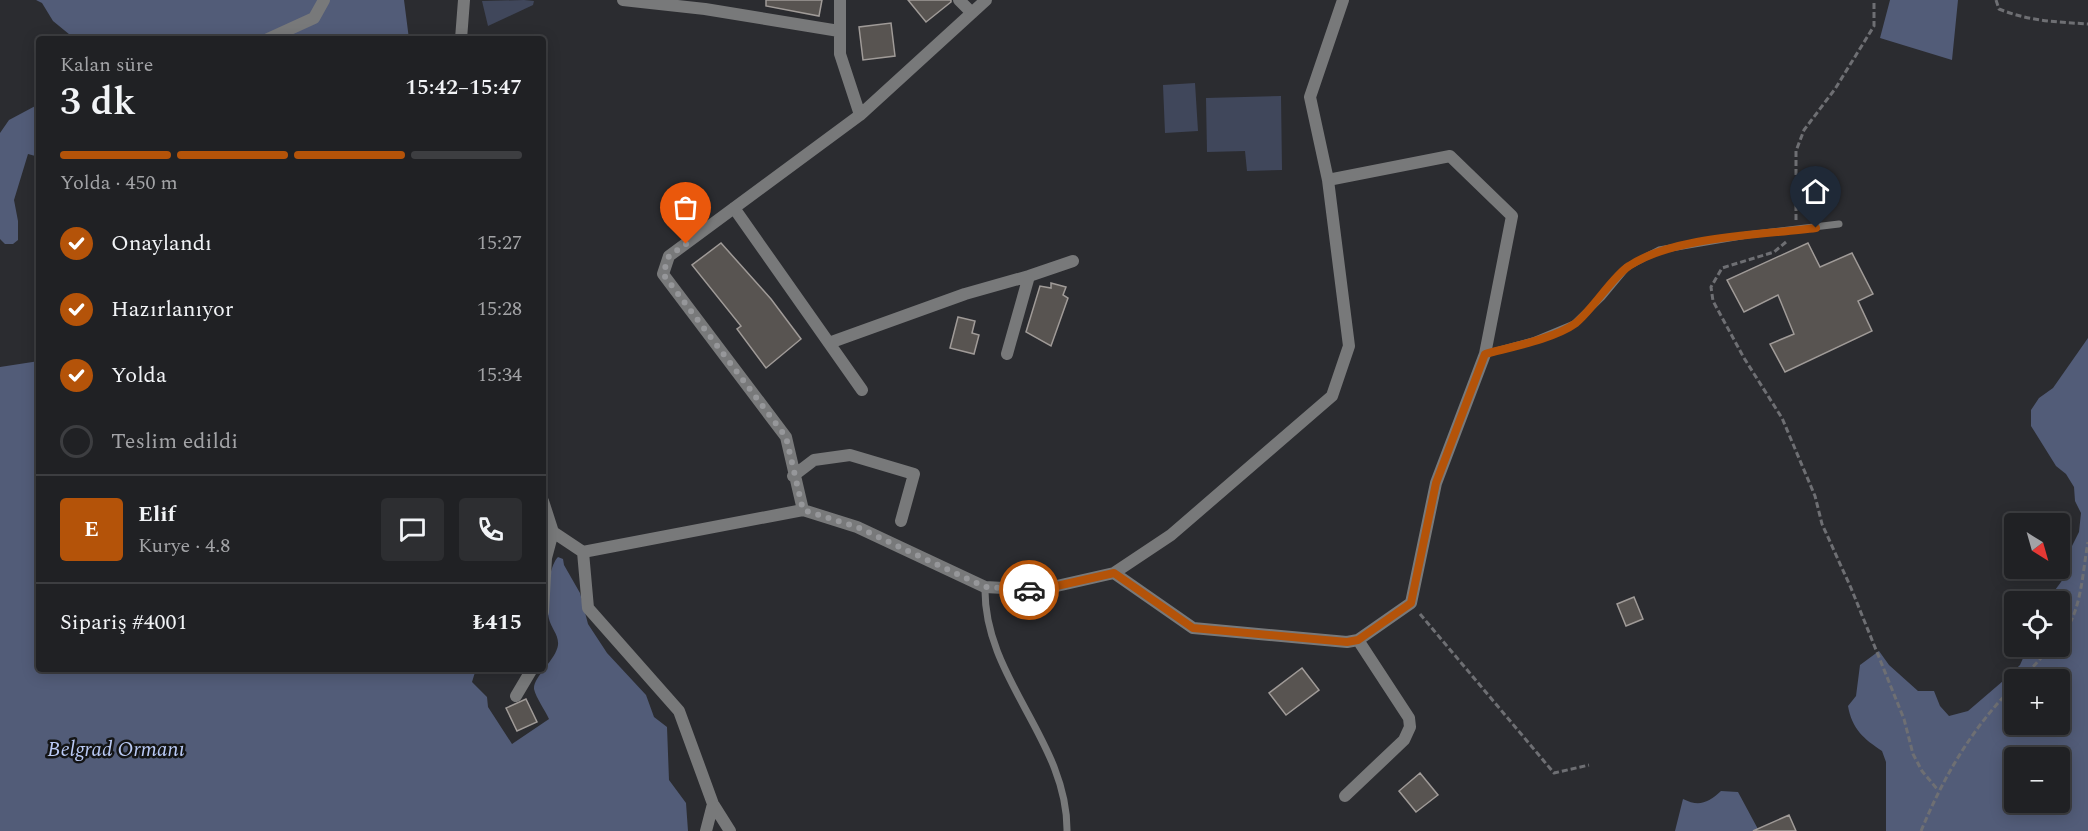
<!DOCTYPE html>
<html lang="tr">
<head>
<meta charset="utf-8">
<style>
	body { margin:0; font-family:Spectral,serif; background:#2d2e31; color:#f1f3f6; height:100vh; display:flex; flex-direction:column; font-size:22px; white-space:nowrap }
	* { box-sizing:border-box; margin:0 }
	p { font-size:20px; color:#a2a3a6 }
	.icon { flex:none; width:33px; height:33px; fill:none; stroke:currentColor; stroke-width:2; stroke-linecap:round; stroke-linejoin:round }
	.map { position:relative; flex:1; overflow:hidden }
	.panel { position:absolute; left:36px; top:36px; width:510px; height:636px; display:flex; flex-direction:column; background:#202124; border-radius:6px; box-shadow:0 3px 15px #0003,0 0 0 2px #3d3e41 }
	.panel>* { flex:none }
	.needle { width:39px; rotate:143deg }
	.fabs { position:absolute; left:2004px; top:513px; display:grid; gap:12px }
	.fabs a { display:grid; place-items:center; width:66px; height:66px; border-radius:6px; background:#202124; box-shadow:0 3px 15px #0003,0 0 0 2px #3d3e41; font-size:30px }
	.pin { position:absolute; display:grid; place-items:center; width:51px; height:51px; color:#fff; margin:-62px -26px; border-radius:50% 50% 50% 0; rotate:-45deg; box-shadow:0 0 6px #0007 }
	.pin .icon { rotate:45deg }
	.courier { position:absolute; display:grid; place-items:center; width:60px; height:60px; margin:-30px; border:4px solid #b45309; border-radius:50%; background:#fff; color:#222; box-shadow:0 2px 8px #0007 }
	.headline em { font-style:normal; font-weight:600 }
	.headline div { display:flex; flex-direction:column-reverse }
	.headline { display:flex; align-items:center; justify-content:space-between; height:102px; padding:0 24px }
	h1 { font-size:39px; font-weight:600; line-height:45px }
	.bar { display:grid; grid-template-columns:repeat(4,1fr); gap:9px 6px; align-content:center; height:72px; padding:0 24px }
	.bar i { height:8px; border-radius:4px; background:#3d3e41 }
	.bar .on { background:#b45309 }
	.bar p { grid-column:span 4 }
	.line { display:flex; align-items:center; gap:15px; padding:0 24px; border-top:2px solid #3d3e41 }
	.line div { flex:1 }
	.round { display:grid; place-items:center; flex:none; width:63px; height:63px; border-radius:6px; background:#2d2e31 }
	ol { padding:0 24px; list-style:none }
	li { display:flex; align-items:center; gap:18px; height:66px }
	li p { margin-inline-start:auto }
	li .icon { padding:6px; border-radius:50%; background:#b45309; color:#fff; stroke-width:4 }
	li:last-child { color:#a2a3a6 }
	li i { width:33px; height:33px; border:3px solid #3d3e41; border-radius:50% }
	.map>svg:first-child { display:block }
	.green { fill:#40475b }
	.forest { fill:#525c78; fill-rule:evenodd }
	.building { fill:#585451; stroke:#a09b98; stroke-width:1.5 }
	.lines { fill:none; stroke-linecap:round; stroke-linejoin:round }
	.path { stroke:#6e6f73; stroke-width:3; stroke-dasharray:6 3; stroke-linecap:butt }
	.service { stroke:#78797a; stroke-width:7 }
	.minor { stroke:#78797a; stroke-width:12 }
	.done { stroke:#96979a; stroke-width:6; stroke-dasharray:0 10.8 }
	.route { stroke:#b45309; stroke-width:8 }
	.labels { text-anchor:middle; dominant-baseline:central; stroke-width:5; stroke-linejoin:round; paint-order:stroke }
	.park-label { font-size:21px; font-style:italic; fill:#bacaf5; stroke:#141516 }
</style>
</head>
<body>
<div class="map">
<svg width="2088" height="831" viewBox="0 0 2088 831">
	<rect width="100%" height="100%" fill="#2b2c30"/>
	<path class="green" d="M524 0 534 1 533 5 488 26 482 1Z
		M1195 83 1198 131 1165 133 1163 85Z
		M1281 96 1282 170 1247 171 1245 151 1207 152 1206 98Z"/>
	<path class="forest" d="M36 0H404L409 39H75L53 21 42 3Z
		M1890 0H1958L1952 60 1880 38Z
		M39 104V157L28 154 14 200 18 221V240L13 244H5L0 239V133L9 120Z
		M2088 338V831H1886V762L1882 751C1864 739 1852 729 1848 706L1856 696 1860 665 1879 651 1889 665 1918 691H1934L1940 706 1949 716 1968 711 2003 681 2020 665 2028 647 2060 646V602L2047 601 2072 567 2068 554 2079 532 2081 513 2075 501 2074 487 2066 474 2056 466 2031 426V410L2039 398 2053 388ZM2014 680H2060V724H2014ZM2014 758H2060V802H2014Z
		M39 361V669H476L472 682 487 697 488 707 512 744 549 719C545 710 536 698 534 689 533 677 556 660 558 645 559 635 551 628 549 619 545 605 548 567 558 557L563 559 564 565 580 593 588 624 607 653 646 695 654 717 667 727 669 780 686 803 688 831H0V367Z
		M1721 791 1738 792 1759 831H1675L1683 799C1699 807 1708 803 1721 791Z"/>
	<path class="building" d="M766 0H822L819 16 766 6Z
		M908 0H951V2L926 22Z
		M891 23 895 56 863 60 859 27Z
		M721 243 771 299 801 339 766 368 737 329 741 326 692 265Z
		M1808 243 1820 267 1852 253 1873 294 1858 301 1872 331 1785 372 1770 344 1794 334 1778 295 1744 312 1727 280Z
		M1051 283 1066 287 1063 295 1068 298 1051 346 1026 332 1040 286 1051 288Z
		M958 317 975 321 972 333 979 335 974 354 950 348Z
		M1634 597 1643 619 1626 626 1617 604Z
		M1302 668 1319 690 1286 715 1269 693Z
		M526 699 537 722 517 731 506 708Z
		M1420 773 1438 795 1416 812 1399 791Z
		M1789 815 1796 831H1753Z"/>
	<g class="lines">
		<path class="path" d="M1996 0 1999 9C2028 21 2057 22 2088 24
			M1796 220V151L1804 130 1835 89 1874 26V0
			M1786 242 1774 252 1722 268 1711 287 1713 301 1744 358 1782 418 1815 496 1822 524 1851 588 1904 719 1913 754 1922 771 1938 790
			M1420 614 1554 773 1589 765
			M2060 638C2082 613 2082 574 2088 542
			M2021 680 2052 646
			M1921 831C1944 776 1972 728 2014 686"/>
		<path class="service" d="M1485 354 1533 341 1574 324 1602 297 1627 267 1659 250 1747 235 1839 224
			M985 587C983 678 1068 741 1067 831"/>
		<path class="minor" d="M623 0 705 9 839 31
			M840 0V54L860 115 986 0
			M959 0 972 13
			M268 39 314 18 324 0
			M461 39 464 0
			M734 208 862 390
			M829 343 965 294 1029 276 1073 261
			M1007 354 1029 276
			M793 476 814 460 850 455 914 474 901 521
			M543 501 553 532 583 552 803 510 857 527 985 587 1039 590 1114 573 1171 535 1332 396 1349 346 1328 180 1310 97 1343 0
			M803 510 786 437 663 274 669 256 860 115
			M583 552 588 608 679 711 713 804 730 831
			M1114 573 1193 628 1347 642 1358 640 1411 603 1436 483 1485 354 1512 216 1450 156 1328 180
			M543 612 546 558 553 532
			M516 696 532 669
			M1345 796 1404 740 1410 727 1409 718 1358 640
			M706 831 713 804"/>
	</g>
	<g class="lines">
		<path class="done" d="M686 244 669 256 663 274 786 437 803 510 857 527 985 587 1029 590"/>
		<path class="route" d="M1029 590H1039L1114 573 1193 628 1347 642 1358 640 1411 603 1436 483 1485 354C1511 347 1554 339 1576 323 1594 308 1613 276 1629 266 1674 236 1762 235 1816 228"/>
	</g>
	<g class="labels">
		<g class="park-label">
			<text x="116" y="750">Belgrad Ormanı</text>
		</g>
	</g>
</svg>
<div class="fabs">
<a><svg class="needle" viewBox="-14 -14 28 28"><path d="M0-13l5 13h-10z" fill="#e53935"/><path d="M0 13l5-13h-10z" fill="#a2a3a6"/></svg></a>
<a><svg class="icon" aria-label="locate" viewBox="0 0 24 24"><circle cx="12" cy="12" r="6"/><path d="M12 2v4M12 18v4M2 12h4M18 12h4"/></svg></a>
<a>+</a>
<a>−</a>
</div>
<div class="pin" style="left:686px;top:244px;background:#ea580c"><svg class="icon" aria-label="bag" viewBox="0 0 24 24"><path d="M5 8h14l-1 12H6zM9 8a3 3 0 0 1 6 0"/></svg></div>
<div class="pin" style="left:1816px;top:228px;background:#1f2937"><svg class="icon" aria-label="home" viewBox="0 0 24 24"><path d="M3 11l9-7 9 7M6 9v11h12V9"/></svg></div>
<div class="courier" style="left:1029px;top:590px"><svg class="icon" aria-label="car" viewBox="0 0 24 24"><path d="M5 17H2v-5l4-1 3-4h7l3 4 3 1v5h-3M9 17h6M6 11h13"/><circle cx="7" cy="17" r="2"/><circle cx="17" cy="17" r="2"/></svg></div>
<section class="panel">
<div class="headline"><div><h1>3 dk</h1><p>Kalan süre</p></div><em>15:42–15:47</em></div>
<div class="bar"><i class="on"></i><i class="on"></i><i class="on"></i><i></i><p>Yolda · 450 m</p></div>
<ol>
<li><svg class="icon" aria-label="check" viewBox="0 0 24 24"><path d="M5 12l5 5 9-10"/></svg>Onaylandı<p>15:27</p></li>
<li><svg class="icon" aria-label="check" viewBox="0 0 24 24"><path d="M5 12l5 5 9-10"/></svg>Hazırlanıyor<p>15:28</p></li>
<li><svg class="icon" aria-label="check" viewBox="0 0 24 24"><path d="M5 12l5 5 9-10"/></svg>Yolda<p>15:34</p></li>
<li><i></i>Teslim edildi</li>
</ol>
<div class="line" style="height:108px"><b class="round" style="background:#b45309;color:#fff">E</b><div><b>Elif</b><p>Kurye · 4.8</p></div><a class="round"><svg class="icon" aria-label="chat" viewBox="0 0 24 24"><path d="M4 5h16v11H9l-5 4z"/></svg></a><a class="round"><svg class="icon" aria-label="phone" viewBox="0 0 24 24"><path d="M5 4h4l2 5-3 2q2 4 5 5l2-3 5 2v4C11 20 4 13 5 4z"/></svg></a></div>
<div class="line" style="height:78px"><div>Sipariş #4001</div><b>₺415</b></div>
</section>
</div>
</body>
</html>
